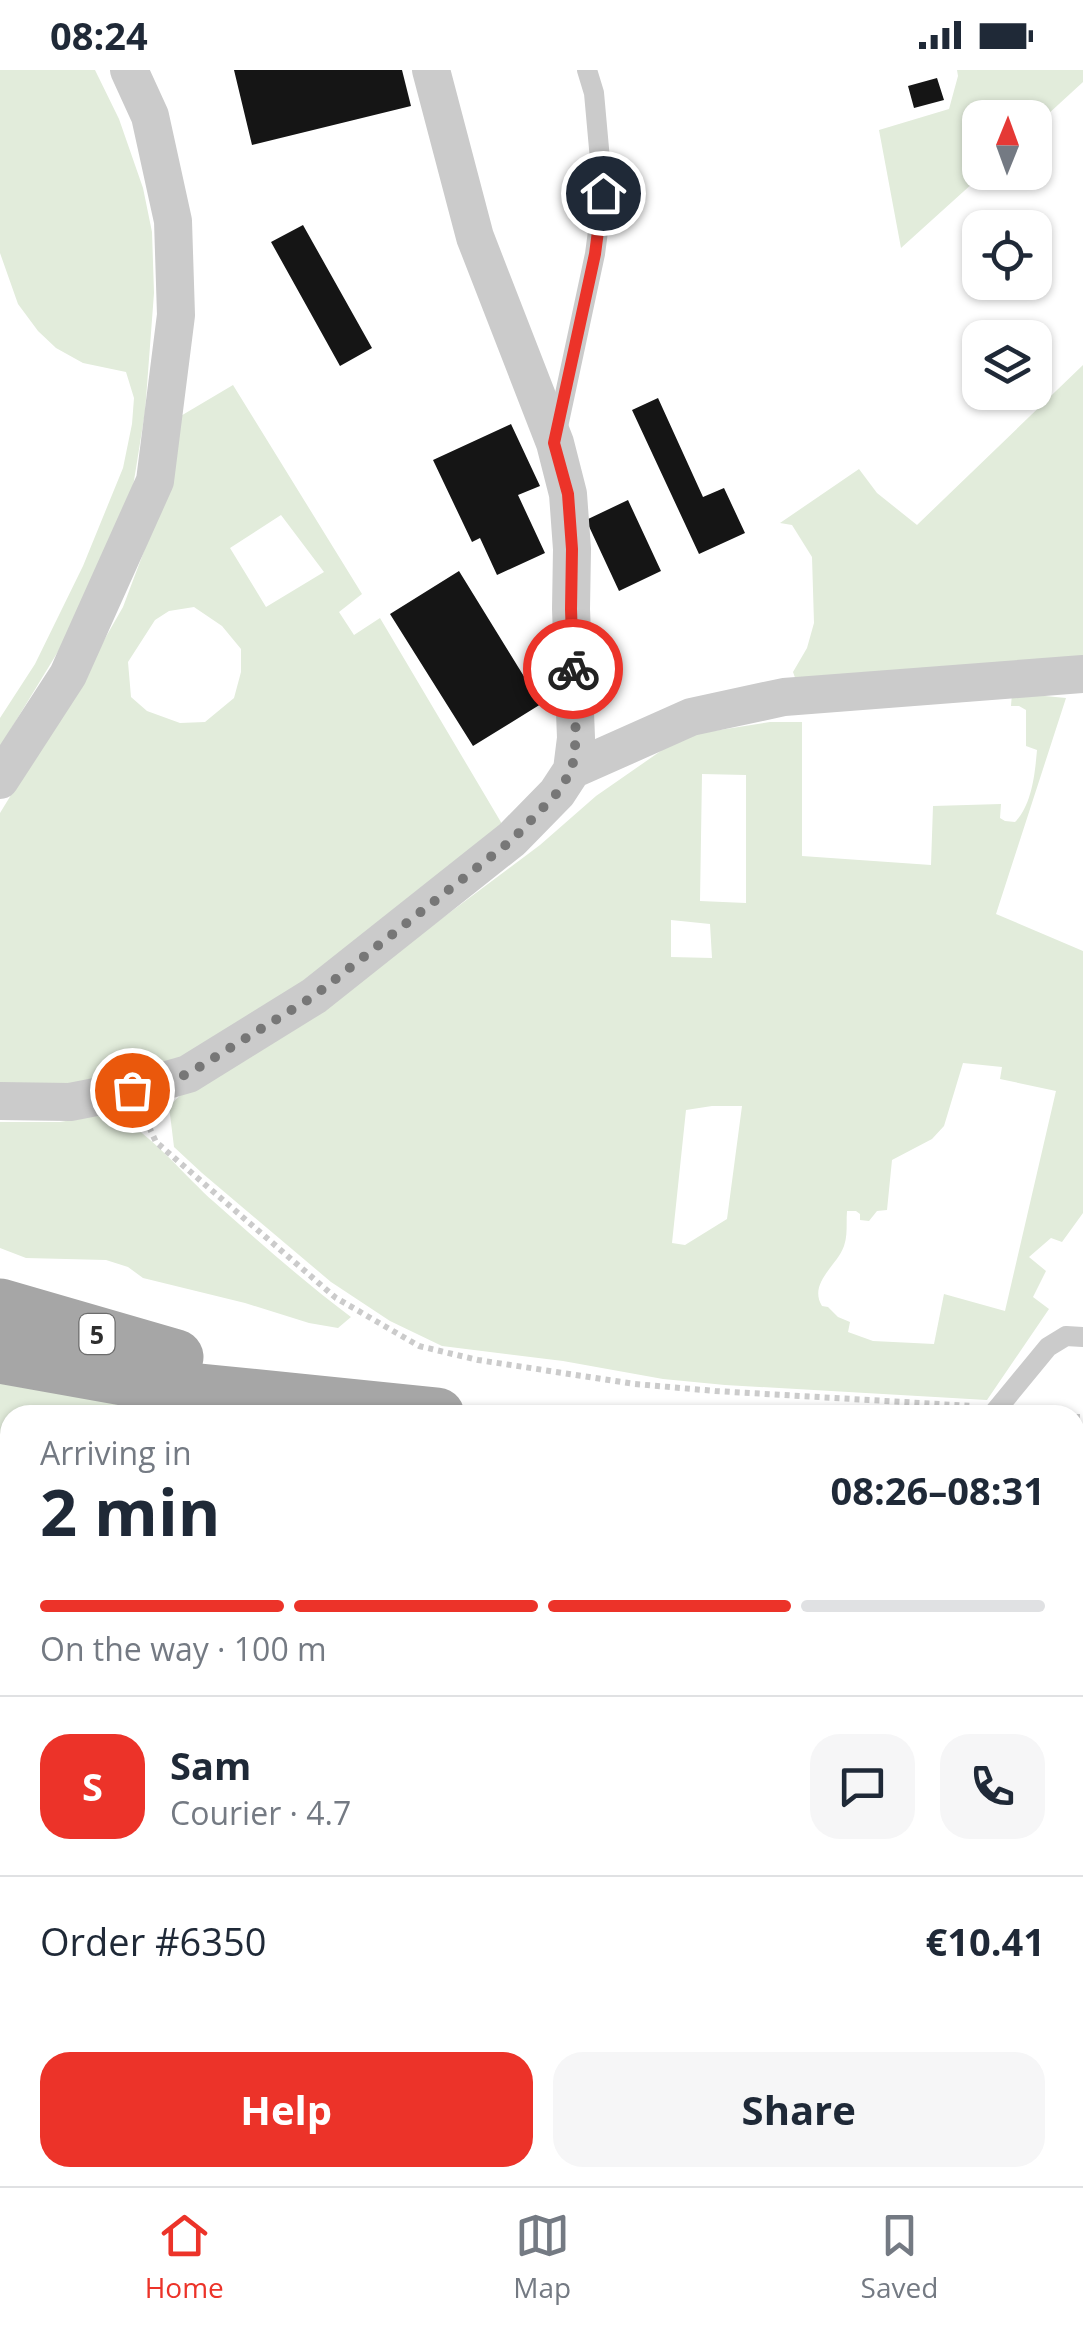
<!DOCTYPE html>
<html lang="en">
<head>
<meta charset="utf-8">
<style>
	body { margin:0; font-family:"Open Sans",sans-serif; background:#f6f6f7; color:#1f2937; height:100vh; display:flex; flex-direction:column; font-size:38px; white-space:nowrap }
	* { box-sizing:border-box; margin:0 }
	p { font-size:32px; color:#747a83 }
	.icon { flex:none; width:55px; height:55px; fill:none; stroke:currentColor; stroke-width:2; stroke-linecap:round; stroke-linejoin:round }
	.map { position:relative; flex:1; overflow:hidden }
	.panel { position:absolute; left:0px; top:1335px; width:1085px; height:782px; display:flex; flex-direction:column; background:#fff; border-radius:30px 30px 0 0; box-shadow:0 2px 8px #0004 }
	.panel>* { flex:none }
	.needle { width:65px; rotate:1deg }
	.tools { position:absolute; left:962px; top:30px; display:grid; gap:20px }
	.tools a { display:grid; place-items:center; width:90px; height:90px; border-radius:20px; background:#fff; box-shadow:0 2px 8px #0004; font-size:50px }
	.pin { position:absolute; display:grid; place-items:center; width:85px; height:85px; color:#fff; margin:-42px; border:5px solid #fff; border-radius:50%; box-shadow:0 2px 10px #0007 }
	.courier { position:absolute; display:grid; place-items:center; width:100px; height:100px; margin:-50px; border:8px solid #ec3329; border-radius:50%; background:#fff; color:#222; box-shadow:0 2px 12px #0007 }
	.headline em { font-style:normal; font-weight:700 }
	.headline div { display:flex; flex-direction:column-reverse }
	.headline { display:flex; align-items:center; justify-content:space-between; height:170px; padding:0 40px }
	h1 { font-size:65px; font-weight:700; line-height:75px }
	.bar { display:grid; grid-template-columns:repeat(4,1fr); gap:15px 10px; align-content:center; height:120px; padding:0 40px }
	.bar i { height:12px; border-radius:8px; background:#e0e1e3 }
	.bar .active { background:#ec3329 }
	.bar p { grid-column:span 4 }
	.line { display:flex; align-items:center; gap:25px; padding:0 40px; border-top:2px solid #e0e1e3 }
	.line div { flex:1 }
	.round { display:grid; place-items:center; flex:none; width:105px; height:105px; border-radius:30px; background:#f6f6f7 }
	.primary-button { display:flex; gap:20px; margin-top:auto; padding:20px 40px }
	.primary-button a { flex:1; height:115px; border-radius:30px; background:#ec3329; color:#fff; font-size:40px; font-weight:700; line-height:115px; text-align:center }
	.primary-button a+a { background:#f6f6f7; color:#1f2937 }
	.status { display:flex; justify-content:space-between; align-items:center; height:70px; padding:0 50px; background:#fff; direction:ltr }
	.status svg { height:28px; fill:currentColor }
	.tab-bar { display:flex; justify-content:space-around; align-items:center; height:140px; border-top:2px solid #e0e1e3; background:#fff; font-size:28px; color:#747a83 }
	.tab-bar a { display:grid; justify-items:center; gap:5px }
	.tab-bar .active { color:#ec3329 }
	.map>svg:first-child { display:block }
	.green { fill:#e2ecdb; fill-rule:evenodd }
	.building { fill:#151515 }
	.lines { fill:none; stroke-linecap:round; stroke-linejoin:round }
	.path { stroke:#cbcbcb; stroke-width:6; stroke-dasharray:5 5; stroke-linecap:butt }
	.service { stroke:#cbcbcb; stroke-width:20 }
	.minor { stroke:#cbcbcb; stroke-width:38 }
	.tertiary { stroke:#cbcbcb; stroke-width:48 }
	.primary { stroke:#a6a6a6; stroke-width:55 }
	.rail { stroke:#838383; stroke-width:8; stroke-dasharray:10 8; stroke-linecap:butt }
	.done { stroke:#777; stroke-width:10; stroke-dasharray:0 18 }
	.route { stroke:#ec3329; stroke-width:12 }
	.labels { text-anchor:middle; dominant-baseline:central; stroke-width:10; stroke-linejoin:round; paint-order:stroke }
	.shield { fill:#fff; stroke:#6d6d6d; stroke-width:2.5 }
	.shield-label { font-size:25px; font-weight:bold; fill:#2e2e2e }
</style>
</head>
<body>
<div class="status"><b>08:24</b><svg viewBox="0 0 49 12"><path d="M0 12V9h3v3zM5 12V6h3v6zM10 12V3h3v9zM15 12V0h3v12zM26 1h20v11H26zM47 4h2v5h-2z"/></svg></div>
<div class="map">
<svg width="1083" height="2116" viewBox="0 0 1083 2116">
	<rect width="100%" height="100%" fill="#fff"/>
	<path class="green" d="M0 0H95L119 49 143 118 152 162 154 223 145 342 132 423 76 552 0 677V648L35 594 83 496 123 398 132 354 134 328 126 302 83 293 56 278 38 261 18 234 0 183Z
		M957 0H1083V12L1035 56V48H980V102L984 103 901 178 879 60 949 39 958 6Z
		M1083 295V596L798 616 793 602 807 578 814 553 812 487 792 455 780 453 859 399 877 423 917 455Z
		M233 315 362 524 339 542 354 565 380 548 505 759 309 912 197 980 154 998 80 1017 0 1020V743L76 619 123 537 164 428 179 347ZM281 445 324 502 266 537 230 478ZM194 537 222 556 241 579V602L234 628 205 652 180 653 147 641 131 627 128 592 155 550 169 541Z
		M1012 623 1066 628 996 844 1083 881V1143L1062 1172 1051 1168 1029 1187 1046 1201 1033 1227 1049 1239 987 1330 725 1315 663 1309 563 1291 442 1276 390 1251 331 1212 202 1103 174 1077 169 1036 185 1021 425 861 540 775 596 726 678 669 694 664 770 652H802V786L931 795 933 736 1001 734 1000 748 1005 751 1015 752C1032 735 1035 703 1037 680L1026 676V640L1019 636H1011ZM702 704 746 705V833L700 831ZM671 850 710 854 712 888 671 887ZM963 993 1002 997 1000 1009 1056 1021 1005 1241 944 1224 934 1274 873 1271 848 1262 850 1252 838 1247 828 1237 822 1236C808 1213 837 1196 844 1176 848 1165 846 1152 847 1141H856L860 1144V1150L869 1151 877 1141 887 1140 892 1090 932 1069 944 1056ZM712 1036H742L727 1149 685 1175 672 1173 686 1040Z
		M96 1046C104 1047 113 1046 120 1049 146 1059 190 1111 213 1131 258 1171 303 1211 351 1247L338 1258 309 1253 245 1233 143 1208 128 1197 106 1190 26 1188 0 1178V1052H60Z
		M0 1311 232 1345H10V1386H0Z
		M0 1473H10V2006L0 1999Z
		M1075 1667 1083 1669V1912L1075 1943Z
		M123 2108H261L256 2116H130Z
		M299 2108H402L445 2116H301Z"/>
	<path class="building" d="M234 0H402L411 36 252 75Z
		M937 8 944 30 914 38 908 16Z
		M303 155 372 278 340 296 271 172Z
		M658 328 703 427 724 418 745 463 699 484 632 340Z
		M511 354 540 416 518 425 545 483 497 505 480 468 472 472 433 390Z
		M628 430 661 501 619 521 586 450Z
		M459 501 541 634 473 676 390 544Z
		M723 2108H793V2116L723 2111Z
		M804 2108H871L870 2116H803Z"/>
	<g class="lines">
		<path class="path" d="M145 1048 156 1072 336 1228 419 1276 478 1290 635 1314 715 1321 972 1336
			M1029 1341 1063 1345
			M1075 1347H1083"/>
		<path class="service" d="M556 366 595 184 603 123 594 23 587 0
			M992 1345 1048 1277 1066 1266 1083 1267
			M578 2116 583 2108"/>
		<path class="minor" d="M572 700 691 647 784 627 1083 604
			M0 710 68 605 155 411 176 245 173 151 150 46 129 0
			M0 1031 70 1032 132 1020 188 1004 314 926 512 769 557 723 572 700 576 668 571 539 572 479 568 424 555 373 475 167 431 0
			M276 2116 281 2108"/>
		<path class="tertiary" d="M0 1453 10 1454
			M1075 1633 1083 1635"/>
		<path class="primary" d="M0 1236 176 1287
			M0 1286 190 1320 437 1345
			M1075 1396 1083 1397"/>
		<path class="rail" d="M0 1393 10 1394
			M1075 1475 1083 1476"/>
	</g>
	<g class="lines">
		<path class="done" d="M132 1020 188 1004 314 926 512 770 557 723 572 700 576 668 573 599"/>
		<path class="route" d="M573 599 571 539 572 479 568 424 554 373 595 184 603 123"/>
	</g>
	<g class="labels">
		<rect class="shield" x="79.5" y="1244" width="35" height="40" rx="8"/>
		<g class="shield-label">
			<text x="97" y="1264">5</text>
		</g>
	</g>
</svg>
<div class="tools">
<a><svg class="needle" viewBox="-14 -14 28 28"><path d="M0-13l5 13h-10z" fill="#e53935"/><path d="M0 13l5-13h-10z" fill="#747a83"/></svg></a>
<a><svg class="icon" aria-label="locate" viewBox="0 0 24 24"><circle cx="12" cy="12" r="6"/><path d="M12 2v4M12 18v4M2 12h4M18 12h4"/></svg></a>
<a><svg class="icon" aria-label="layers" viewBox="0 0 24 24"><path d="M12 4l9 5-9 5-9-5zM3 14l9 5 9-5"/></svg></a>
</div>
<div class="pin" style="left:132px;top:1020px;background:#ea580c"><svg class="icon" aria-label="bag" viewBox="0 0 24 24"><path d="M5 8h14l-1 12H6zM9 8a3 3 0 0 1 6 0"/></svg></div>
<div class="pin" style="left:603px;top:123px;background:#1f2937"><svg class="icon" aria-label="home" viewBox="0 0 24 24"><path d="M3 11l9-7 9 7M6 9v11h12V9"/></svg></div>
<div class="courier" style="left:573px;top:599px"><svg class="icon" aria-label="bike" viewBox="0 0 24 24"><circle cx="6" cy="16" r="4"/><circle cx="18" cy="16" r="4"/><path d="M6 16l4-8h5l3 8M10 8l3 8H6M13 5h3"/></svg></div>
<section class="panel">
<div class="headline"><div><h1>2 min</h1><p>Arriving in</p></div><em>08:26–08:31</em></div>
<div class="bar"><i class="active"></i><i class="active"></i><i class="active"></i><i></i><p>On the way · 100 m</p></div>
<div class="line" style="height:180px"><b class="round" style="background:#ec3329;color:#fff">S</b><div><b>Sam</b><p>Courier · 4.7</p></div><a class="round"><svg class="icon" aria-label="chat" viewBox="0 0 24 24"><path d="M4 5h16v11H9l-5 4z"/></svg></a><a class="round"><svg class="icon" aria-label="phone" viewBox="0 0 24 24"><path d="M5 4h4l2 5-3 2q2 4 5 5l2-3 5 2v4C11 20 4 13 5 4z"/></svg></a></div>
<div class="line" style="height:130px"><div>Order #6350</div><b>€10.41</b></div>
<div class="primary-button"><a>Help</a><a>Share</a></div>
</section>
</div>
<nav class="tab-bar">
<a class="active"><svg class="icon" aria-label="home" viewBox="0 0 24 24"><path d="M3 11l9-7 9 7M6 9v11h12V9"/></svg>Home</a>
<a><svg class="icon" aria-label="map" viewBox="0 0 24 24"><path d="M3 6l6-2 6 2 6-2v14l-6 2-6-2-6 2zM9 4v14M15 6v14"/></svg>Map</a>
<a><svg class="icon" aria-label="saved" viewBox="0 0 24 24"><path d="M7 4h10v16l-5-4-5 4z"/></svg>Saved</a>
</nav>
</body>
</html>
